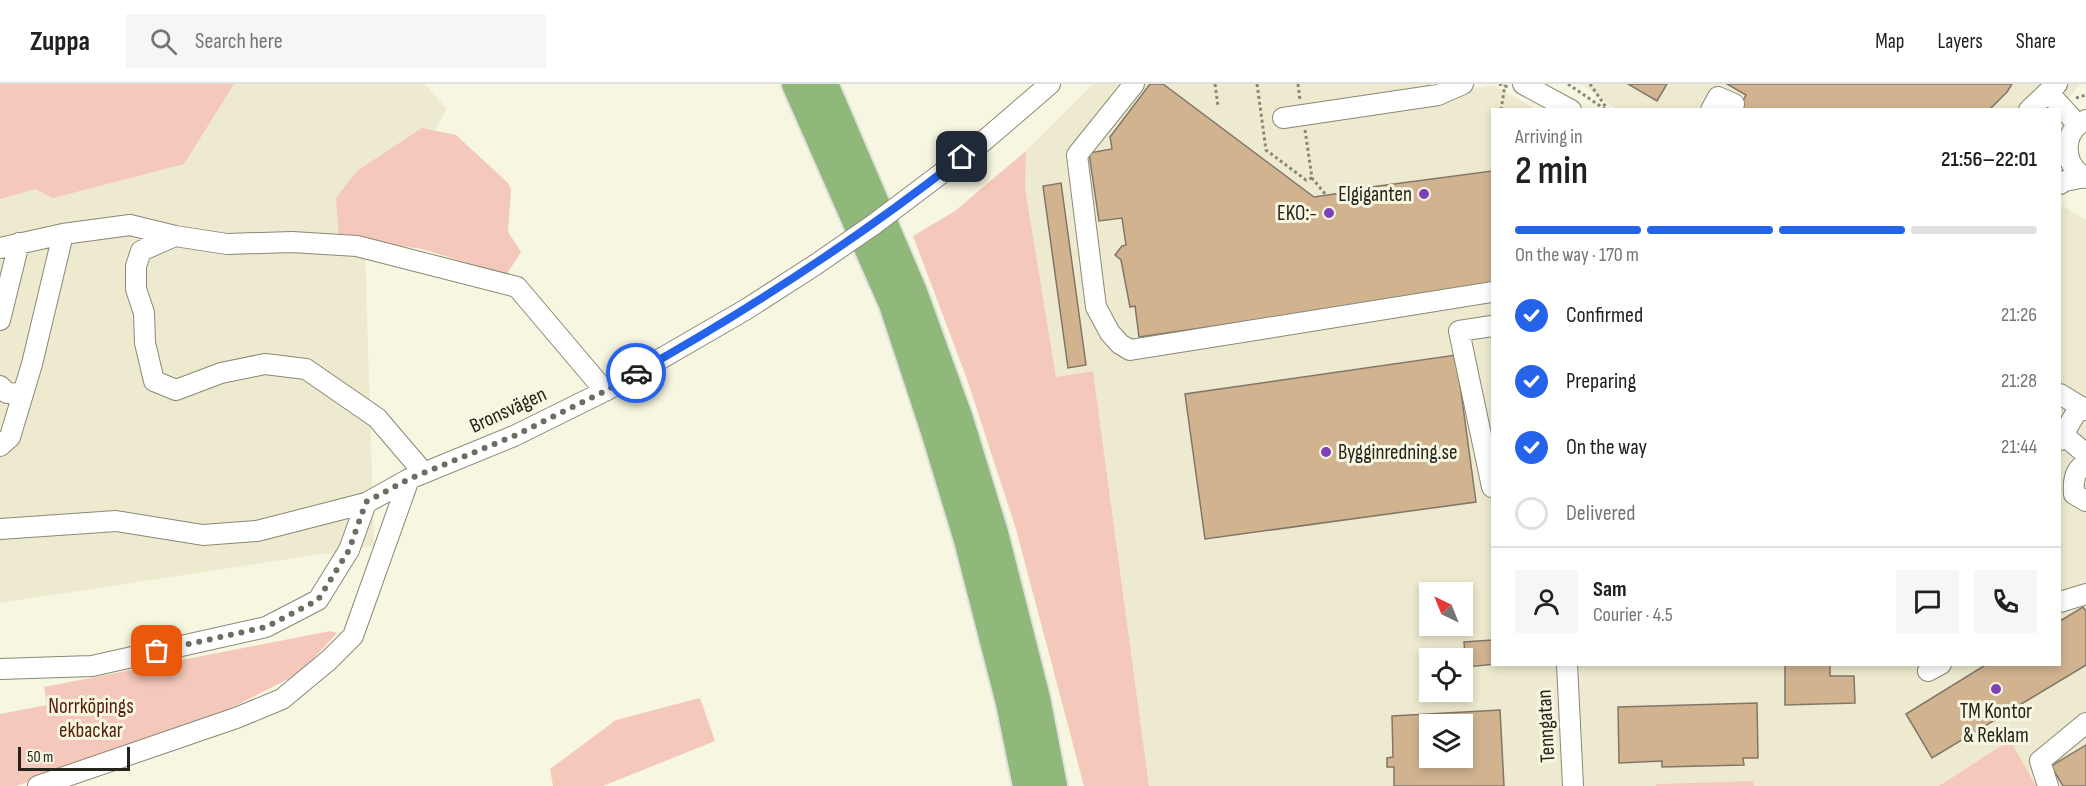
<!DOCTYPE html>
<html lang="en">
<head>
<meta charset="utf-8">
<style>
	body { margin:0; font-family:"Sofia Sans Condensed",sans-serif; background:#f6f6f6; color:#202124; height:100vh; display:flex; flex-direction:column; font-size:22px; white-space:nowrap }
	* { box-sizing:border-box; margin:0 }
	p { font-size:20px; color:#757577 }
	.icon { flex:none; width:33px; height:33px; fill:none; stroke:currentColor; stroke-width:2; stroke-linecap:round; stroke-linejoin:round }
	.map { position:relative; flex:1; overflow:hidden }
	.details { position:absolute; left:1491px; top:24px; width:570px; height:558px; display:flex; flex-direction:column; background:#fff; border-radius:0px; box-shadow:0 3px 9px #0003 }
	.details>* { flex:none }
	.needle { width:39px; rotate:317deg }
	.fabs { position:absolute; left:1419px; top:498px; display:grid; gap:12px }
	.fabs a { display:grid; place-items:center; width:54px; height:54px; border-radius:0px; background:#fff; box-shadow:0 3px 9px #0003; font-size:30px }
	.scale { position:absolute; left:18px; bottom:15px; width:112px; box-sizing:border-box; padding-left:6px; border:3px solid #24231c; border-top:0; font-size:16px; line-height:21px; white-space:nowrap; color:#24231c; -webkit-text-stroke:4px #f7f6e1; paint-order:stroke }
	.pin { position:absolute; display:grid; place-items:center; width:51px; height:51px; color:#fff; margin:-26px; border-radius:12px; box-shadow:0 3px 9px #0006 }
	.courier { position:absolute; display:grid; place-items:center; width:60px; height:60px; margin:-30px; border:4px solid #2563eb; border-radius:50%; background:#fff; color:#222; box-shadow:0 2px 8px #0007 }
	.summary em { font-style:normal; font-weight:600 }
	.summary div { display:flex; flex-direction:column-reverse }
	.summary { display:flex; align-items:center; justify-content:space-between; height:102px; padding:0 24px }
	h1 { font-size:39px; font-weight:600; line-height:45px }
	.bar { display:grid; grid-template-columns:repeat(4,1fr); gap:9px 6px; align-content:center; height:72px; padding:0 24px }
	.bar i { height:8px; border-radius:4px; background:#e0e0e0 }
	.bar .selected { background:#2563eb }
	.bar p { grid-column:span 4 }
	.line { display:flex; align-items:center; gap:15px; padding:0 24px; border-top:2px solid #e0e0e0 }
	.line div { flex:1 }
	.round { display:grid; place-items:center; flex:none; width:63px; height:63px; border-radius:0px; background:#f6f6f6 }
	ol { padding:0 24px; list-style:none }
	li { display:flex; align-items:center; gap:18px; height:66px }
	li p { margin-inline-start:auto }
	li .icon { padding:6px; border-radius:50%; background:#2563eb; color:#fff; stroke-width:4 }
	li:last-child { color:#757577 }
	li i { width:33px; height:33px; border:3px solid #e0e0e0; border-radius:50% }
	header { display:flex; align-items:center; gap:36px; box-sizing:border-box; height:84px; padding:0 30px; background:#fff; border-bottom:2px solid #e0e0e0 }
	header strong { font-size:28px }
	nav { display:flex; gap:33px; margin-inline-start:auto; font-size:21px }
	.search { width:420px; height:54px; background:#f6f6f6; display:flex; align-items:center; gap:15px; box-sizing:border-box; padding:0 21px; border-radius:0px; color:#757577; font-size:22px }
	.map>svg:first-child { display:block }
	.built { fill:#edeacf; fill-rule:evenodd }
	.green { fill:#f4c8ba }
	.building { fill:#d1b390; stroke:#837668; stroke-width:1.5; fill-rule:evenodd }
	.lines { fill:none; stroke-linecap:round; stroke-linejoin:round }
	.minor-casing { stroke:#8a8876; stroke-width:22 }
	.highway-casing { stroke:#e0e0df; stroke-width:32 }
	.path { stroke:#888779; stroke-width:3; stroke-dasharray:3 3; stroke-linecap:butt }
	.minor { stroke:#fff; stroke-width:20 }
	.highway { stroke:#90b87a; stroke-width:28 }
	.minor-bridge-casing { stroke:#8a8876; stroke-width:22; stroke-linecap:butt }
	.minor-bridge { stroke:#fff; stroke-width:20 }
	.done { stroke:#6e6d61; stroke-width:6; stroke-dasharray:0 10.8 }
	.route { stroke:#2563eb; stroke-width:8 }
	.poi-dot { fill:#7e41b7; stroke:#f7f6e1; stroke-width:2 }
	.labels { text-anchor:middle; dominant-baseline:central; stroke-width:6; stroke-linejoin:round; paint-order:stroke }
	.poi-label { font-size:21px; fill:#24231c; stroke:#f7f6e1; text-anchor:end }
	.street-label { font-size:21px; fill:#24231c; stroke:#f7f6e1 }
	.park-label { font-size:21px; fill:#58200b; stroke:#f7f6e1 }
</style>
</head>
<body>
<header>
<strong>Zuppa</strong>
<div class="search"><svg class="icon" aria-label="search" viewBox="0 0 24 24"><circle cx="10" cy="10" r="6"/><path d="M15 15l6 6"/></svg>Search here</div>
<nav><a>Map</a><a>Layers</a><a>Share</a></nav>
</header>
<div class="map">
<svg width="2086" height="702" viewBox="0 0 2086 702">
	<rect width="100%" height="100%" fill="#f7f6e1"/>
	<path class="built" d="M114 0H425L447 25 365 160 374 462 0 519V78Z
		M1093 0H1463L1472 5 1493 1 1535 25 1492 26V580H2060V126L2063 122 2086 136V702H2036L2010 657 1939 702H1754L1753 697 1657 700 1656 702H1149L1093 287 1056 293 1025 104 1026 67ZM1430 508H1462V542H1430ZM1430 574H1462V608H1430ZM1430 640H1462V674H1430Z
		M1581 0H2081L2057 26 1617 25Z"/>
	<path class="green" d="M0 0H234L184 80 53 114 35 105 0 115Z
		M422 44 456 51 508 99 511 105 508 148 521 168 506 191 422 165 339 153 336 114 357 87Z
		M1026 67 1025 104 1056 293 1093 287 1149 702H1084L1016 445 967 295 913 152 955 127Z
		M330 547 337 549 300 589 219 630 16 702H0V630L47 621 44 603Z
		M700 614 715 657 603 702H553L550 685 616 636Z
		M2010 656 2036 702H1939Z
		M1753 697 1754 702H1656V700Z"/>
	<path class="building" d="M1150 0H1163L1314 113 1341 109V107L1492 87V202L1139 253 1135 222 1130 223 1121 176 1115 171 1122 162 1126 161 1122 134 1099 137 1089 69 1112 65 1110 53Z
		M1628 0H1667L1657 17Z
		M1727 0H2012L2007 8 1989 26H1738L1746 11Z
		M1061 99 1086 281 1068 284 1043 102Z
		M1456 271 1476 418 1205 455 1185 310Z
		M2083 523 2086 527V581L1932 674 1906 630 1987 580H2060V537Z
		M1492 556V580H1496L1466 583 1464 558Z
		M1785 580H1830V592H1854L1855 619 1785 621Z
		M1757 619 1758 674H1743L1744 681 1662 683V677L1619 679 1618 623Z
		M1500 626 1504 702H1394V683H1387V674L1393 673 1392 632ZM1430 640H1462V674H1430Z
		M2086 661V702H2063L2051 682Z"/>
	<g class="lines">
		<defs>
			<path id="minor" d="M1134 0 1077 71 1096 223 1110 249 1120 260 1130 266 1492 208
				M1523 0 1571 26
				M2057 0 2048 8 2078 41
				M1711 26 1718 13 1734 20
				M2029 26 2048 8
				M1283 34 1438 11 1463 0
				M2086 36C2061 48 2062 81 2086 94
				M930 98 979 61 1050 0
				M2060 100 2065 97 2085 93
				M0 164 63 150 130 141 175 152
				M0 236 19 159
				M0 302 7 309 23 310
				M2060 310 2086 326
				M2060 348 2086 370
				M2060 356 2080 322
				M0 362 10 353 32 280 63 150
				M2086 380C2074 385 2073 398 2074 410L2086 417
				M424 389 377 334 306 285 265 280 221 289 176 306 154 297 145 259 144 229 136 205V182L141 167 175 152 227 160 292 158 357 162 517 203 605 307
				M1492 403 1459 247 1492 242
				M0 445 116 437 203 451 257 447 366 419 409 395 514 352 605 307 745 226 815 181
				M2060 518 2086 510
				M1567 580 1573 702
				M0 585 92 582 266 543 318 516 349 466 366 419
				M1928 587 1941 580
				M38 702 236 634 282 615 329 576 353 552 409 395
				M2048 702 2040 677 2086 639"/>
			<path id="highway" d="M796 0 893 220 934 344 968 456 1010 619 1027 702
				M824 0 913 208 959 335 994 449 1036 614 1053 702"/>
		</defs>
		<use href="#minor" class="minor-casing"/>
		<use href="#highway" class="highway-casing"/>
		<path class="path" d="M1215 0 1218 22
			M1257 0 1266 66 1306 96 1312 94
			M1298 0 1300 16
			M1499 0 1508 3
			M1568 0 1606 26
			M1590 0 1608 26
			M2076 14 2086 11
			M1501 26 1505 1
			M1305 46 1312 94 1326 111"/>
		<use href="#minor" class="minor"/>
		<use href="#highway" class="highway"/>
		<defs>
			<path id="minor-bridge" d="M815 181 873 141 930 98"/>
		</defs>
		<use href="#minor-bridge" class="minor-bridge-casing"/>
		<use href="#minor-bridge" class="minor-bridge"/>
	</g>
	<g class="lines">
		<path class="done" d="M157 567 266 543 318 516 349 466 366 418 409 395 514 352 605 307 636 289"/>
		<path class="route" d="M636 289C750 225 859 154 962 73"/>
	</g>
	<g class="poi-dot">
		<circle cx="1424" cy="110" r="6"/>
		<circle cx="1329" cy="129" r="6"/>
		<circle cx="1326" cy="368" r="6"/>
		<circle cx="1996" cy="605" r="6"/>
	</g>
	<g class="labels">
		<g class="poi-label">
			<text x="1412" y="110">Elgiganten</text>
			<text x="1317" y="129">EKO:-</text>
			<text x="1338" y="368" text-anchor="start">Bygginredning.se</text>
			<text x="1996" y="627" text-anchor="middle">TM Kontor<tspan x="1996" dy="24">&amp; Reklam</tspan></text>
		</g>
		<g class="street-label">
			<text transform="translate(508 326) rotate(-25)">Bronsvägen</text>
			<text transform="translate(1546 642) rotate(-93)">Tenngatan</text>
		</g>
		<g class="park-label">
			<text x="91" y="622">Norrköpings<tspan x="91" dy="24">ekbackar</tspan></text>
		</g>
	</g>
</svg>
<div class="fabs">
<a><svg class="needle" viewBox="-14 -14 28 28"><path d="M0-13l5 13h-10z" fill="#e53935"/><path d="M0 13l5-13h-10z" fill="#757577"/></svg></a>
<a><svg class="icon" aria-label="locate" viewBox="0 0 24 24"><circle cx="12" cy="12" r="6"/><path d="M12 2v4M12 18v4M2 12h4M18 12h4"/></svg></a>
<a><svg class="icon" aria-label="layers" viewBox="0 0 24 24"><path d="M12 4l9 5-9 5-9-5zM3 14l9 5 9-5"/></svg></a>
</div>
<div class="scale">50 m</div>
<div class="pin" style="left:157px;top:567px;background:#ea580c"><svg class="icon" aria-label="bag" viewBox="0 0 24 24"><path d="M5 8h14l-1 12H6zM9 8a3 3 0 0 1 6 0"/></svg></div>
<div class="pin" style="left:962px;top:73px;background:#1f2937"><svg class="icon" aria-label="home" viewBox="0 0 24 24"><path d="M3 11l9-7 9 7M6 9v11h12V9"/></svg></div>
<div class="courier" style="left:636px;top:289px"><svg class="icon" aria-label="car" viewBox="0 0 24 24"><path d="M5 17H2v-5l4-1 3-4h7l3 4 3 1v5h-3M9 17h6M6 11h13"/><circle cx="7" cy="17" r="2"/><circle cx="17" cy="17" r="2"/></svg></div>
<section class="details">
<div class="summary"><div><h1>2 min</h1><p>Arriving in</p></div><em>21:56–22:01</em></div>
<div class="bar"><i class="selected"></i><i class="selected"></i><i class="selected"></i><i></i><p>On the way · 170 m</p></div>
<ol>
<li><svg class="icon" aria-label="check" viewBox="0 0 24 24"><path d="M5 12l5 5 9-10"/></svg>Confirmed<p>21:26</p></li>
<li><svg class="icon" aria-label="check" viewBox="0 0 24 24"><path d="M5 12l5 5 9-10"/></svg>Preparing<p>21:28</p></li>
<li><svg class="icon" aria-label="check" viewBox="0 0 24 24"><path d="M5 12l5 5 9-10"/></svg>On the way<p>21:44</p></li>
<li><i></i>Delivered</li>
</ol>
<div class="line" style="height:108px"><a class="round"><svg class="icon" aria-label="person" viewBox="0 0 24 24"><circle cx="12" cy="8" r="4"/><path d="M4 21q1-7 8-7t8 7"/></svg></a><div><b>Sam</b><p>Courier · 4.5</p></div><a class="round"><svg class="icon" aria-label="chat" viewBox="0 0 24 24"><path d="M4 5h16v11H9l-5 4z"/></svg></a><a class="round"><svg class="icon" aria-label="phone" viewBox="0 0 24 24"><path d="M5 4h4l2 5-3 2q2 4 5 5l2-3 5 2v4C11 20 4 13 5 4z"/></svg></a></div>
</section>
</div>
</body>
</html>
